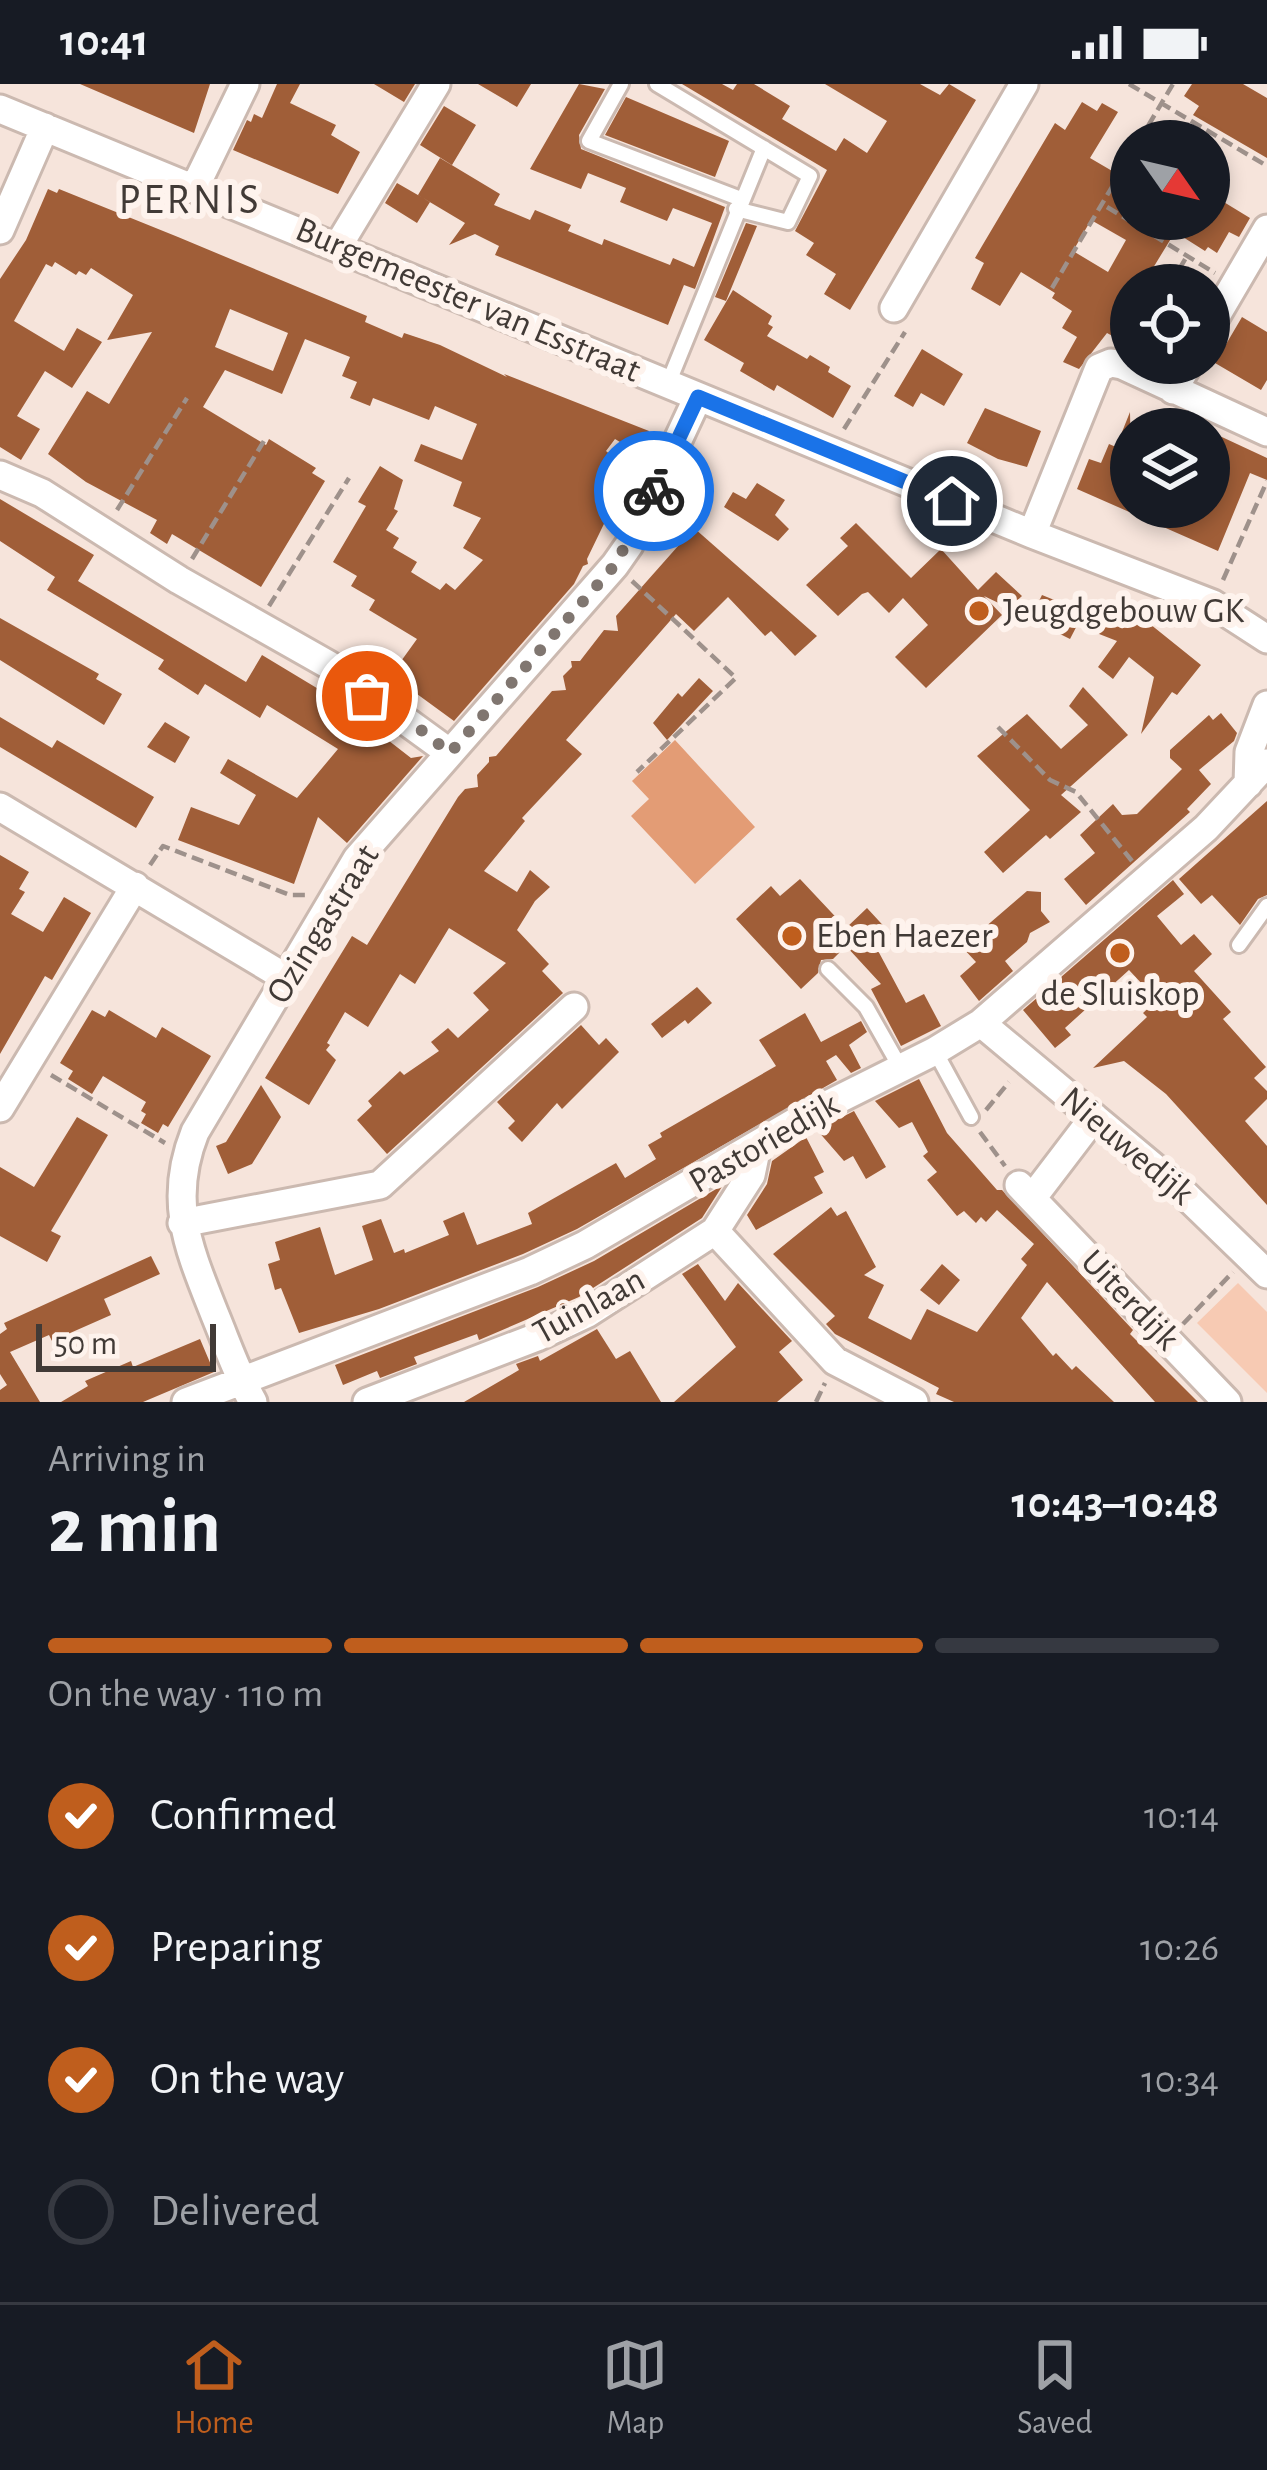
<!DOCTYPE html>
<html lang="en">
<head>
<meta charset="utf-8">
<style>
	body { margin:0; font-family:"Alegreya Sans",sans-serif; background:#242831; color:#f1f3f6; height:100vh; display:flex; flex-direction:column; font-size:45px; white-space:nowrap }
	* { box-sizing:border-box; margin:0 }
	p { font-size:39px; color:#9ea1a6 }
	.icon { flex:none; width:66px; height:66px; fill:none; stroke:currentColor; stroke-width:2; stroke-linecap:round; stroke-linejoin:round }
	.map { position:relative; height:1318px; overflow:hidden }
	.panel { display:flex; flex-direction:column; background:#171b24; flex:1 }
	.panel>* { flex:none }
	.needle { width:78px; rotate:124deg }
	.tools { position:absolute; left:1110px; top:36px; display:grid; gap:24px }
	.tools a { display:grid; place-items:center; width:120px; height:120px; border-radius:50%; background:#171b24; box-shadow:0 6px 18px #0003; font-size:60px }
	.scale { position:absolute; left:36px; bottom:30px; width:180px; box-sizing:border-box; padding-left:12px; border:6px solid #413a36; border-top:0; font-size:33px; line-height:42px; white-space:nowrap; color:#413a36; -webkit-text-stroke:9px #fef3ed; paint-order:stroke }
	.pin { position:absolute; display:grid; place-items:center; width:102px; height:102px; color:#fff; margin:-51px; border:6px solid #fff; border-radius:50%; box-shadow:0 3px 12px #0007 }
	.courier { position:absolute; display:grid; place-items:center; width:120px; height:120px; margin:-60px; border:9px solid #1a73e8; border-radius:50%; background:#fff; color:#222; box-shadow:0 3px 15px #0007 }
	.overview em { font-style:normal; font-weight:700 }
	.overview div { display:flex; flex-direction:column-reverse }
	.overview { display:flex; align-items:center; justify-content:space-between; height:204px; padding:0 48px }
	h1 { font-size:78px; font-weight:700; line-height:90px }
	.bar { display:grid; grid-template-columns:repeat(4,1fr); gap:18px 12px; align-content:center; height:144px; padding:0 48px }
	.bar i { height:15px; border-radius:9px; background:#363941 }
	.bar .current { background:#bf5e1d }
	.bar p { grid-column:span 4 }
	ol { padding:0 48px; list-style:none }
	li { display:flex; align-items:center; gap:36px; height:132px }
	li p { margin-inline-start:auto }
	li .icon { padding:12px; border-radius:50%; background:#bf5e1d; color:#fff; stroke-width:4 }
	li:last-child { color:#9ea1a6 }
	li i { width:66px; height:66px; border:6px solid #363941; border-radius:50% }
	.status { display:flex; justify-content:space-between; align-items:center; height:84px; padding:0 60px; background:#171b24; direction:ltr }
	.status svg { height:33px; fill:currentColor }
	.tab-bar { display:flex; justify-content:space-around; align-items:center; height:168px; border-top:3px solid #363941; background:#171b24; font-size:33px; color:#9ea1a6 }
	.tab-bar a { display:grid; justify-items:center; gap:6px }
	.tab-bar .current { color:#bf5e1d }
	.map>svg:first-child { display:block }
	.green { fill:#f7cab3 }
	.forest { fill:#e39c75 }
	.building { fill:#a05e38; fill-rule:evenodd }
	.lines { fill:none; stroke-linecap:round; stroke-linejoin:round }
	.service-casing { stroke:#cbb9b0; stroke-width:20 }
	.minor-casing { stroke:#cbb9b0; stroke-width:33 }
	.path { stroke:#9e918b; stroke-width:4.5; stroke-dasharray:12 6; stroke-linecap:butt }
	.service { stroke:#fff; stroke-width:14 }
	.minor { stroke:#fff; stroke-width:27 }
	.done { stroke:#807670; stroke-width:12; stroke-dasharray:0 21.6 }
	.route { stroke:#1a73e8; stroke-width:15 }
	.poi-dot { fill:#bf5e1d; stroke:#fef3ed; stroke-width:4.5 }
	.labels { text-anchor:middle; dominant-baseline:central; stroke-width:12; stroke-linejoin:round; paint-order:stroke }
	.street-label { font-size:36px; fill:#413a36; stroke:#fef3ed }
	.poi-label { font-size:36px; fill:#413a36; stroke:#fef3ed; text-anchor:start }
	.quarter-label { font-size:42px; letter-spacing:3px; fill:#413a36; stroke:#fef3ed }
</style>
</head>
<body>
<div class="status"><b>10:41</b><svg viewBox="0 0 49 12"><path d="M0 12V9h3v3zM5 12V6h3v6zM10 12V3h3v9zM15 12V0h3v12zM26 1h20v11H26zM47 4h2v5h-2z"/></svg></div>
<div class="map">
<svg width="1267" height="1318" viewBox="0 0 1267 1318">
	<rect width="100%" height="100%" fill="#f6e4db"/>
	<path class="green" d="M1238 1199 1267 1228V1309L1197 1239Z"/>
	<path class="forest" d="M675 656 755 743 695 800 631 732 649 715 632 697Z"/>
	<path class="building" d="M80 0H210L194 49Z
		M277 0H300L290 19 336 41 331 51 360 68 338 110 233 66 247 36 251 38 254 30 262 34Z
		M374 0H415L404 18Z
		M478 0H531L517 23Z
		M579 0 605 5 579 51 581 65 725 123 695 205 684 201 668 241 495 171 499 162 475 150 449 161 465 139 418 111 440 74 500 110 494 121 530 136 535 126 571 141 568 147 602 161 604 155 670 181 673 174 694 183 712 139 673 124 667 137 620 118 626 104 588 89 581 105 530 85Z
		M682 0H722L733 6 737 0H754L790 22 782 35 836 67 844 54 867 69 887 37 825 0H920L940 11 949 0 976 16 850 226 824 210 836 190 806 171 814 159 795 147 827 86Z
		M1192 0H1243L1267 14V74L1193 31 1199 22 1184 12Z
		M626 13 729 57 715 93 605 51Z
		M1082 18 1097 27 1102 19 1118 28 1090 74 1131 98V141L1135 135H1209V109L1250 134 1239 153 1229 148 1217 169 1208 163 1205 167 1175 148 1153 184 1156 186 1147 201H1131V262L1107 249 1079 285 1063 278 1077 253 1062 244 1072 227 1052 214 1055 209 1021 188 1000 222 971 205 984 179 975 174 982 162 1055 39 1065 46ZM1091 136 1126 156 1108 188 1073 167Z
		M444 22 476 41 452 81 420 61Z
		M397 99 430 118 417 139 385 119Z
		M48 105 57 109 59 105 178 153 367 232 365 238 402 254 404 249 440 261 507 293 504 290 649 347 640 370 615 355 606 367 630 388 619 409 621 415 615 417 587 475 588 480 583 482 574 500 454 637 391 591 417 555 369 526 375 516 351 502 357 492 333 478 366 422 358 418 380 382 403 396 394 425 398 427 386 446 399 454 393 464 417 478 411 488 440 506 446 499 455 506 483 476 463 464 481 434 453 422 462 398 414 377 421 360 462 376 477 340 435 322 429 336 373 314 370 322 350 314 357 298 342 292 350 273 305 255 282 310 225 286 203 323 266 361 269 355 316 384 312 389 325 397 261 503 172 450 167 460 150 449 157 436 86 398 48 370 87 307 109 320 152 248 107 256 133 211 91 184 86 191 79 187 76 191 55 178 52 183 46 180 14 237 64 267 77 244 102 258 72 304 45 287 17 332 40 345 21 376 0 363V195L26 156ZM230 225 288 249 273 287 215 263Z
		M746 139 757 142 726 217 715 213Z
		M733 206 772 232 768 240 773 243 767 252 807 275 810 271 830 283 828 288 851 302 833 334 777 301 774 307 740 287 744 279 704 256Z
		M1242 233 1267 248V296L1261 306 1215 279Z
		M922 265 963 290 944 322 921 309 913 323 894 312Z
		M985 324 1041 347 1027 383 998 375 967 359Z
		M1130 328 1131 376 1127 385 1131 388V423H1209V347L1267 374V396L1250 389 1218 467 1077 405 1089 375 1101 379 1109 360 1116 363Z
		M757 399 785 416 775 431 789 445 778 457 724 423 733 408 746 415Z
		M0 415 94 471 78 497 246 598 262 571 335 615 358 634 364 633 366 639 411 674 423 672 347 759 318 733 294 800 178 756 191 723 239 741 256 711 220 689 228 675 297 714 338 665 267 621 260 634 205 600 198 611 158 585 164 576 47 506 55 493 0 457Z
		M856 439 911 494 941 465 978 506 996 488 1022 512 1009 524 984 512 1002 531 926 604 895 573 928 541 903 514 889 529 868 508 862 510 838 532 806 501 848 462 840 454Z
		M694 444 817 552 795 572 771 547 765 552 728 513 694 547 676 530 566 656 582 670 522 734 525 737 484 787 517 808 530 786 550 803 535 817 517 846 549 880 542 887 563 909 387 1070 357 1036 372 1022 368 1017 400 987 404 991 439 967 431 958 448 944 458 954 489 926 473 909 506 879 449 844 415 900 400 890 368 943 345 928 327 959 330 961 326 966 336 976 309 1021 265 994 352 852 367 861 458 713 465 705 478 703 477 691 489 678V673L496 672 552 607 566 606 563 592 572 583 571 577H580L604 546 618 547 616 532Z
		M1042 511 1084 528 1070 555 1030 535Z
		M1106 520 1145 536 1201 581 1177 611 1172 608 1141 650 1154 593 1129 573 1113 595 1098 583 1117 557 1094 548Z
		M0 534 99 590 96 595 122 610 104 641 0 576Z
		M699 594 713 607 667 656 653 639 678 609 682 613Z
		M1083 603 1128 651 1061 711 1081 728 1050 755 1046 751 1003 789 984 768 1030 726 977 672 1027 630 1061 665 1088 641 1069 622Z
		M1221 629 1237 649 1234 657 1199 686 1211 700 1187 725 1190 728 1086 821 1064 795 1095 769 1080 751 1113 720 1122 731 1137 730 1182 685 1170 674V666L1209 631 1213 636Z
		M0 633 52 664 57 656 154 713 136 744 0 663Z
		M165 638 190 653 175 679 147 663Z
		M1267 717V811L1258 815 1240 841 1212 811 1201 820 1179 795Z
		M0 771 29 788 19 805 25 808 11 830 43 848 64 813 91 829 52 896 45 892 0 970Z
		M800 795 846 844 867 824 891 850 876 863 906 919 924 910 941 942 901 962 871 905 881 900 846 862 833 875 821 876 818 889 801 905 736 835 771 802 780 812Z
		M1173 796 1184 810 1157 832 1181 861 1194 850 1212 870 1194 887 1231 928 1223 935 1266 983 1254 994 1267 1007V1015L1245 1037 1267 1062V1121L1166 1010 1124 977 1093 984 1147 933 1143 929 1157 916 1129 886 1065 944 1071 951 1055 964 1023 926Z
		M1027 807 1041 808V827L1050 838 1030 849 1027 858 1005 877 1013 887 979 917 960 892 976 878 962 863Z
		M697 903 712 919 688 940 685 936 662 954 651 940Z
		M92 926 105 933 109 926 156 954 162 943 211 972 168 1043 163 1040 158 1049 141 1039 146 1030 141 1027 146 1018 103 992 92 1010 68 995 73 987 60 979Z
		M805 929 821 958 861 937 867 948 849 961 861 984 851 989 836 971 826 977 837 996 577 1145 523 1170 379 1225 299 1249 281 1204 275 1206 268 1180 280 1176 275 1158 320 1143 335 1191 373 1176 362 1142 381 1135 394 1169 404 1165 405 1169 449 1151 443 1137 464 1128 477 1161 532 1140 528 1129 616 1079 625 1094 656 1075 648 1061 662 1053 660 1049 776 982 759 956Z
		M581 941 599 961 606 954 619 968 562 1025 557 1019 522 1058 508 1044 515 1037 497 1018Z
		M919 995 947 1049 997 1106H1002L1133 1246 1130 1250 1198 1318H1155L1047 1198 1021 1234 1053 1272 1056 1269 1072 1286 1076 1282 1114 1318H954L936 1310 939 1304 835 1250 826 1240 835 1232 773 1170 831 1123 837 1132 846 1127 876 1183 864 1191 884 1201 868 1234 911 1256 927 1225 977 1248 1027 1181 1021 1175 1034 1160 997 1126 986 1138 981 1133 976 1139 964 1127 957 1132 927 1096 937 1088 923 1072 928 1068 912 1038 899 1044 875 1017Z
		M261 1001 281 1033 252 1080 228 1090 216 1062 226 1058Z
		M854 1027 886 1083 866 1095 853 1072 844 1077 817 1046Z
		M77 1033 108 1051 51 1147 61 1152 47 1178 0 1152V1083L34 1103Z
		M806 1053 824 1088 814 1093 823 1109 756 1146 747 1131 767 1100 772 1077Z
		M723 1101 702 1134 579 1213 479 1256 477 1250 414 1273 417 1280 380 1294 377 1287 343 1301 335 1281 538 1203 594 1177Z
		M151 1172 160 1190 104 1215 111 1231 52 1257 49 1251 10 1268 40 1318H0V1306L7 1301 0 1290V1250L7 1245 4 1239Z
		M698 1180 725 1217 738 1199 792 1257 779 1268 803 1296 777 1318H674L736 1263 682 1190Z
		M942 1180 960 1196 939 1221 920 1206Z
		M597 1245 616 1275 630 1267 661 1318H464L519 1286 516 1280 538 1272 540 1277Z
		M200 1255 214 1288 143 1318H61L88 1302 85 1297 131 1277 133 1283Z"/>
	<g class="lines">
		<defs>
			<path id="service" d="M621 0 589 57 741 115
				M657 0 810 92 788 138 736 125
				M668 300 764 64
				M1239 861 1267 822
				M828 885 866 923 900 983
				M935 967 971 1033"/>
			<path id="minor" d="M0 25 1032 450 1213 520 1267 555
				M195 103 245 0
				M0 146 45 43
				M338 162 436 0
				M894 224 1024 0
				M1209 244 1267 145
				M1173 306 1189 279
				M0 391 42 409 179 496 329 581 450 669
				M1032 450 1099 284 1111 279 1122 281 1267 348
				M1248 700 1249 668 1267 621
				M0 723 288 895
				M981 939 1174 1100 1267 1190
				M0 1024 135 802
				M1019 1101 1227 1318
				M1033 1113 1094 1033
				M182 1139 380 1101 574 923
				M715 1147 835 1277 914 1318
				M186 1318 530 1187 585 1161 809 1030 935 967 981 939 1206 744 1267 679
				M253 1318C237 1290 227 1260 215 1231 189 1165 167 1118 195 1048L357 775 615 481 629 461 698 313
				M367 1318 537 1253 588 1229 715 1147 751 1091 757 1062"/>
		</defs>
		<use href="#service" class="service-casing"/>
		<use href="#minor" class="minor-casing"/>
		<path class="path" d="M1129 0 1267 82
			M1139 57 1173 0
			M1107 123 1215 189
			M1170 201 1187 172
			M1052 204 1131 71
			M844 345 905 248
			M117 426 187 314
			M192 475 264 357
			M1223 496 1267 397
			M632 497 736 594 637 688
			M269 522 349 394
			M998 643 1050 696 1076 708 1132 777
			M150 781 163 762 290 811H306
			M51 991 165 1059
			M986 1026 1009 998
			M980 1048 1005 1082
			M1183 1240 1233 1188
			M816 1318 825 1299"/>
		<use href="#service" class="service"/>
		<use href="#minor" class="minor"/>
	</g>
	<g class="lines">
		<path class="done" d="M367 612 411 638 450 669 615 481 654 407"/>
		<path class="route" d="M654 407 698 313 952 417"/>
	</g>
	<g class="poi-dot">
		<circle cx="979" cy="527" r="12"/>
		<circle cx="792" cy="852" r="12"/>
		<circle cx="1120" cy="869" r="12"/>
	</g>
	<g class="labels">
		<g class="street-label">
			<text transform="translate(468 216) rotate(23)">Burgemeester van Esstraat</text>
			<text transform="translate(323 840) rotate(-58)">Ozingastraat</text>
			<text transform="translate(764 1059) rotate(-30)">Pastoriedijk</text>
			<text transform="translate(1127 1062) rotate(40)">Nieuwedijk</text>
			<text transform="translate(1130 1216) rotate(46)">Uiterdijk</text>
			<text transform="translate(589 1222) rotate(-29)">Tuinlaan</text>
		</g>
		<g class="poi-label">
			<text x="1003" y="527">Jeugdgebouw GK</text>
			<text x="816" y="852">Eben Haezer</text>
			<text x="1120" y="910" text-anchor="middle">de Sluiskop</text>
		</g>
		<g class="quarter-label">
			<text x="190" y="116">PERNIS</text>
		</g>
	</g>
</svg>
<div class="tools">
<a><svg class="needle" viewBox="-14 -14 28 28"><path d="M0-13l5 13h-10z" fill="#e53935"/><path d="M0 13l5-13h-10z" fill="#9ea1a6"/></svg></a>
<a><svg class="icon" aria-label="locate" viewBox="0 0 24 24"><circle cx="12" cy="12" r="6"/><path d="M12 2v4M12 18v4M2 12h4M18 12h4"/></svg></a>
<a><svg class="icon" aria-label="layers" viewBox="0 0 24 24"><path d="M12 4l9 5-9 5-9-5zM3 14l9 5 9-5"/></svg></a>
</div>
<div class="scale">50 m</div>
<div class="pin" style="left:367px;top:612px;background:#ea580c"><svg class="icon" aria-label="bag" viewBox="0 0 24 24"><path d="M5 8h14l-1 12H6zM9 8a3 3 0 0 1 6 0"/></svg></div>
<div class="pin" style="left:952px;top:417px;background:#1f2937"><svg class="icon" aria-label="home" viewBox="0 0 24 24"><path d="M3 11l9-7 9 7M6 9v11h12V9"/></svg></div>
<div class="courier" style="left:654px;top:407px"><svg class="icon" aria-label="bike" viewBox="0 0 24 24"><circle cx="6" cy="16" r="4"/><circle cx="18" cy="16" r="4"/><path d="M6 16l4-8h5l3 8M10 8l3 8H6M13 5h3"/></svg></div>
</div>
<section class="panel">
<div class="overview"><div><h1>2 min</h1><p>Arriving in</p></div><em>10:43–10:48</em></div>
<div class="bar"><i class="current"></i><i class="current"></i><i class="current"></i><i></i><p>On the way · 110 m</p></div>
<ol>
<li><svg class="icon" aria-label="check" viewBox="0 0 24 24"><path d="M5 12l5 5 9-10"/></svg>Confirmed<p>10:14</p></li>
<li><svg class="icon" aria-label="check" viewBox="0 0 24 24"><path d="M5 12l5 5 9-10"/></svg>Preparing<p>10:26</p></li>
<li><svg class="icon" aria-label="check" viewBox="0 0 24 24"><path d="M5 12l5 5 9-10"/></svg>On the way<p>10:34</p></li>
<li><i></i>Delivered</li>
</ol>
</section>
<nav class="tab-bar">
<a class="current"><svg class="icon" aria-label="home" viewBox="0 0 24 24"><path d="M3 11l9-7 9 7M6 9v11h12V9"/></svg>Home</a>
<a><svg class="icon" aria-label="map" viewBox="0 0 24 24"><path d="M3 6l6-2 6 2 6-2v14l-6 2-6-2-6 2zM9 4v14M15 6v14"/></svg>Map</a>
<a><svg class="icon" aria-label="saved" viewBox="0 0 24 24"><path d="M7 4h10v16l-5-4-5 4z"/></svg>Saved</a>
</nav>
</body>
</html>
